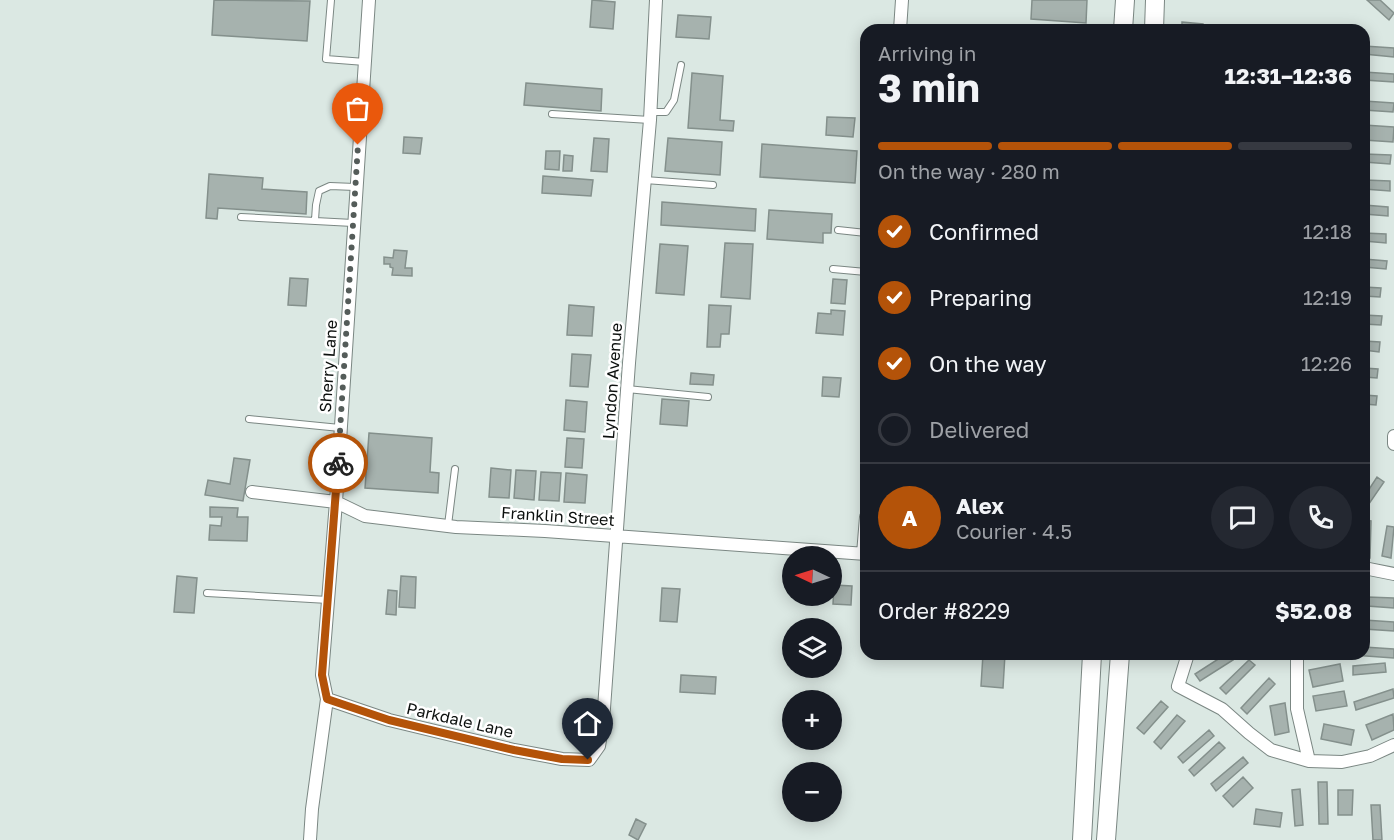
<!DOCTYPE html>
<html lang="en">
<head>
<meta charset="utf-8">
<style>
	body { margin:0; font-family:"Golos Text",sans-serif; background:#242831; color:#f1f3f6; height:100vh; display:flex; flex-direction:column; font-size:22px; white-space:nowrap }
	* { box-sizing:border-box; margin:0 }
	p { font-size:20px; color:#9ea1a6 }
	.icon { flex:none; width:33px; height:33px; fill:none; stroke:currentColor; stroke-width:2; stroke-linecap:round; stroke-linejoin:round }
	.map { position:relative; flex:1; overflow:hidden }
	.side { position:absolute; left:860px; top:24px; width:510px; height:636px; display:flex; flex-direction:column; background:#171b24; border-radius:18px; box-shadow:0 3px 15px #0003 }
	.side>* { flex:none }
	.needle { width:39px; rotate:274deg }
	.tools { position:absolute; left:782px; top:546px; display:grid; gap:12px }
	.tools a { display:grid; place-items:center; width:60px; height:60px; border-radius:50%; background:#171b24; box-shadow:0 3px 15px #0003; font-size:30px }
	.pin { position:absolute; display:grid; place-items:center; width:51px; height:51px; color:#fff; margin:-62px -26px; border-radius:50% 50% 50% 0; rotate:-45deg; box-shadow:0 0 6px #0007 }
	.pin .icon { rotate:45deg }
	.courier { position:absolute; display:grid; place-items:center; width:60px; height:60px; margin:-30px; border:4px solid #b45309; border-radius:50%; background:#fff; color:#222; box-shadow:0 2px 8px #0007 }
	.head em { font-style:normal; font-weight:700 }
	.head div { display:flex; flex-direction:column-reverse }
	.head { display:flex; align-items:center; justify-content:space-between; height:102px; padding:0 18px }
	h1 { font-size:39px; font-weight:700; line-height:45px }
	.bar { display:grid; grid-template-columns:repeat(4,1fr); gap:9px 6px; align-content:center; height:72px; padding:0 18px }
	.bar i { height:8px; border-radius:4px; background:#363941 }
	.bar .current { background:#b45309 }
	.bar p { grid-column:span 4 }
	.line { display:flex; align-items:center; gap:15px; padding:0 18px; border-top:2px solid #363941 }
	.line div { flex:1 }
	.round { display:grid; place-items:center; flex:none; width:63px; height:63px; border-radius:32px; background:#242831 }
	ol { padding:0 18px; list-style:none }
	li { display:flex; align-items:center; gap:18px; height:66px }
	li p { margin-inline-start:auto }
	li .icon { padding:6px; border-radius:50%; background:#b45309; color:#fff; stroke-width:4 }
	li:last-child { color:#9ea1a6 }
	li i { width:33px; height:33px; border:3px solid #363941; border-radius:50% }
	.map>svg:first-child { display:block }
	.building { fill:#a6b2ae; stroke:#84908c; stroke-width:1.5 }
	.lines { fill:none; stroke-linecap:round; stroke-linejoin:round }
	.service-casing { stroke:#7b8783; stroke-width:8 }
	.minor-casing { stroke:#7b8783; stroke-width:14 }
	.secondary-casing { stroke:#7b8783; stroke-width:20 }
	.service { stroke:#fff; stroke-width:6 }
	.minor { stroke:#fff; stroke-width:12 }
	.secondary { stroke:#fff; stroke-width:18 }
	.done { stroke:#545c59; stroke-width:6; stroke-dasharray:0 10.8 }
	.route { stroke:#b45309; stroke-width:8 }
	.labels { text-anchor:middle; dominant-baseline:central; stroke-width:5; stroke-linejoin:round; paint-order:stroke }
	.street-label { font-size:16px; fill:#0c100e; stroke:#fff }
</style>
</head>
<body>
<div class="map">
<svg width="1394" height="840" viewBox="0 0 1394 840">
	<rect width="100%" height="100%" fill="#dbe8e3"/>
	<path class="building" d="M214 0 310 1 307 41 212 35Z
		M592 0 615 2 613 29 590 27Z
		M1032 0H1087L1086 23 1031 19Z
		M1367 0H1380L1394 13 1389 20Z
		M678 15 711 17 709 39 676 37Z
		M1182 22 1203 24V30H1182Z
		M1364 46 1394 48V57L1364 54Z
		M1364 72 1394 74V82L1364 80Z
		M692 73 723 76 720 120 734 121 733 131 688 128Z
		M526 83 602 89 601 111 524 105Z
		M1364 101 1394 103 1393 112 1364 110Z
		M827 117 855 118 853 137 826 135Z
		M1364 125 1394 127 1393 142 1364 140Z
		M404 137 422 138 420 154 403 153Z
		M594 138 609 139 607 172 591 171Z
		M668 138 722 142 720 175 665 171Z
		M762 144 857 151 855 183 760 177Z
		M546 151H560L559 170 545 169Z
		M1364 154 1391 155 1390 164 1364 162Z
		M564 155 573 156 572 171H563Z
		M209 174 263 178 262 189 307 192 306 214 218 208 217 219 206 218Z
		M543 176 593 180 591 196 542 193Z
		M1364 180 1390 181V191L1364 189Z
		M662 202 756 209 755 231 661 225Z
		M1364 205 1388 207V216L1364 214Z
		M769 210 832 214 831 233H823V243L767 239Z
		M1364 233 1386 234V243L1364 241Z
		M725 243 753 244 750 299 721 297Z
		M660 244 688 246 684 295 656 293Z
		M394 250 407 251 405 268H412V276L392 275 393 268 390 267V264H384V257L393 258Z
		M1364 259 1387 261 1386 269 1364 267Z
		M290 278 308 279 306 306 288 305Z
		M833 279 847 280 845 304 831 303Z
		M1364 287 1381 288 1380 297 1364 296Z
		M569 305 594 307 592 336 567 335Z
		M709 305 731 306 729 334H721L720 347H707Z
		M831 310 845 311 843 335 816 333 818 313 831 314Z
		M1364 315 1382 316 1381 325 1364 324Z
		M1364 341 1380 342 1379 352 1364 350Z
		M572 354 591 355 588 387 570 386Z
		M1364 368 1378 369 1377 378 1364 377Z
		M691 373 714 375 713 385 690 384Z
		M823 377 841 378 839 397 822 396Z
		M1364 395 1377 396 1376 405 1364 404Z
		M662 399 689 401 687 426 660 424Z
		M566 400 587 402 585 432 564 430Z
		M369 433 432 438 430 472 439 473 438 493 365 488Z
		M567 438 584 439 582 468 565 467Z
		M234 458 250 460 243 501 205 495 208 480 230 484Z
		M491 468 511 470 509 498 489 497Z
		M516 470 536 471 534 500 514 498Z
		M541 472 561 473 559 501 539 500Z
		M566 473 587 475 585 503 564 502Z
		M1377 477 1384 482 1364 511V497Z
		M210 507 238 508 237 517H248L247 541 209 540 210 525 221 526 222 517H210Z
		M1364 520 1371 521 1370 558H1364Z
		M1387 526 1394 527 1391 558 1382 556Z
		M177 576 197 578 194 613 174 612Z
		M401 576 416 577 415 608 399 607Z
		M834 585 852 586 851 605 833 604Z
		M662 588 680 589 677 622 660 621Z
		M388 590 397 591 396 615 386 614Z
		M1367 597 1394 598V608L1367 606Z
		M1364 620 1394 622V631L1364 629Z
		M1364 647 1394 649V658L1352 655 1364 654Z
		M983 654H1005L1003 688 981 686Z
		M1226 654H1229L1233 660 1200 681 1195 674Z
		M1249 660 1255 665 1226 694 1220 688Z
		M1385 663 1386 672 1353 675V666Z
		M1340 664 1343 681 1313 687 1309 670Z
		M681 675 716 677 715 694 680 692Z
		M1269 678 1275 684 1247 714 1241 708Z
		M1393 689 1394 698 1356 710 1354 702Z
		M1344 691 1347 706 1316 711 1313 696Z
		M1161 701 1168 707 1144 734 1137 728Z
		M1285 703 1289 732 1275 735 1270 706Z
		M1393 714 1394 730 1372 740 1366 725Z
		M1177 715 1185 721 1161 749 1154 742Z
		M1324 724 1354 730 1351 745 1321 739Z
		M1209 730 1214 736 1183 763 1178 757Z
		M1219 742 1225 748 1194 776 1189 770Z
		M1243 757 1248 763 1216 791 1211 784Z
		M1243 777 1253 788 1233 807 1223 796Z
		M1318 782H1327L1328 824H1319Z
		M1300 789 1303 825 1295 826 1292 790Z
		M1338 790H1353L1352 815H1338Z
		M1371 805H1380L1382 840H1373Z
		M1256 809 1282 813 1280 827 1254 824Z
		M636 819 646 824 638 840 629 835Z"/>
	<g class="lines">
		<defs>
			<path id="service" d="M331 0 326 59 365 62
				M651 112H666L674 100 681 65
				M552 114 650 120
				M645 180 713 185
				M241 217 353 223
				M315 220 316 205 319 191 330 186 355 187
				M838 230 866 233
				M833 269 866 272
				M627 389 708 397
				M249 419 340 428
				M448 525 455 469
				M207 593 328 600"/>
			<path id="minor" d="M900 30 902 0
				M1394 436V444
				M252 492 336 502 365 516 456 527 545 531 866 554
				M863 554 866 517
				M1364 568 1394 574
				M1188 654 1178 686 1222 709 1249 733 1271 750 1309 761 1342 762 1370 756 1394 745
				M1297 654V709L1309 761
				M327 699 389 720 514 750 562 759 589 760 599 746 603 722 629 363 650 120 656 0
				M310 840 312 809 327 699 322 675 336 502 369 0"/>
			<path id="secondary" d="M1123 30 1125 0
				M1154 30 1155 0
				M1082 840 1092 654
				M1106 840 1120 654"/>
		</defs>
		<use href="#service" class="service-casing"/>
		<use href="#minor" class="minor-casing"/>
		<use href="#secondary" class="secondary-casing"/>
		<use href="#service" class="service"/>
		<use href="#minor" class="minor"/>
		<use href="#secondary" class="secondary"/>
	</g>
	<g class="lines">
		<path class="done" d="M338 463 358 145"/>
		<path class="route" d="M338 463 322 675 327 699 389 720 514 750 562 759 588 760"/>
	</g>
	<g class="labels">
		<g class="street-label">
			<text transform="translate(328 366) rotate(-86)">Sherry Lane</text>
			<text transform="translate(612 381) rotate(-86)">Lyndon Avenue</text>
			<text transform="translate(558 516) rotate(4)">Franklin Street</text>
			<text transform="translate(460 720) rotate(13)">Parkdale Lane</text>
		</g>
	</g>
</svg>
<div class="tools">
<a><svg class="needle" viewBox="-14 -14 28 28"><path d="M0-13l5 13h-10z" fill="#e53935"/><path d="M0 13l5-13h-10z" fill="#9ea1a6"/></svg></a>
<a><svg class="icon" aria-label="layers" viewBox="0 0 24 24"><path d="M12 4l9 5-9 5-9-5zM3 14l9 5 9-5"/></svg></a>
<a>+</a>
<a>−</a>
</div>
<div class="pin" style="left:358px;top:145px;background:#ea580c"><svg class="icon" aria-label="bag" viewBox="0 0 24 24"><path d="M5 8h14l-1 12H6zM9 8a3 3 0 0 1 6 0"/></svg></div>
<div class="pin" style="left:588px;top:760px;background:#1f2937"><svg class="icon" aria-label="home" viewBox="0 0 24 24"><path d="M3 11l9-7 9 7M6 9v11h12V9"/></svg></div>
<div class="courier" style="left:338px;top:463px"><svg class="icon" aria-label="bike" viewBox="0 0 24 24"><circle cx="6" cy="16" r="4"/><circle cx="18" cy="16" r="4"/><path d="M6 16l4-8h5l3 8M10 8l3 8H6M13 5h3"/></svg></div>
<section class="side">
<div class="head"><div><h1>3 min</h1><p>Arriving in</p></div><em>12:31–12:36</em></div>
<div class="bar"><i class="current"></i><i class="current"></i><i class="current"></i><i></i><p>On the way · 280 m</p></div>
<ol>
<li><svg class="icon" aria-label="check" viewBox="0 0 24 24"><path d="M5 12l5 5 9-10"/></svg>Confirmed<p>12:18</p></li>
<li><svg class="icon" aria-label="check" viewBox="0 0 24 24"><path d="M5 12l5 5 9-10"/></svg>Preparing<p>12:19</p></li>
<li><svg class="icon" aria-label="check" viewBox="0 0 24 24"><path d="M5 12l5 5 9-10"/></svg>On the way<p>12:26</p></li>
<li><i></i>Delivered</li>
</ol>
<div class="line" style="height:108px"><b class="round" style="background:#b45309;color:#fff">A</b><div><b>Alex</b><p>Courier · 4.5</p></div><a class="round"><svg class="icon" aria-label="chat" viewBox="0 0 24 24"><path d="M4 5h16v11H9l-5 4z"/></svg></a><a class="round"><svg class="icon" aria-label="phone" viewBox="0 0 24 24"><path d="M5 4h4l2 5-3 2q2 4 5 5l2-3 5 2v4C11 20 4 13 5 4z"/></svg></a></div>
<div class="line" style="height:78px"><div>Order #8229</div><b>$52.08</b></div>
</section>
</div>
</body>
</html>
